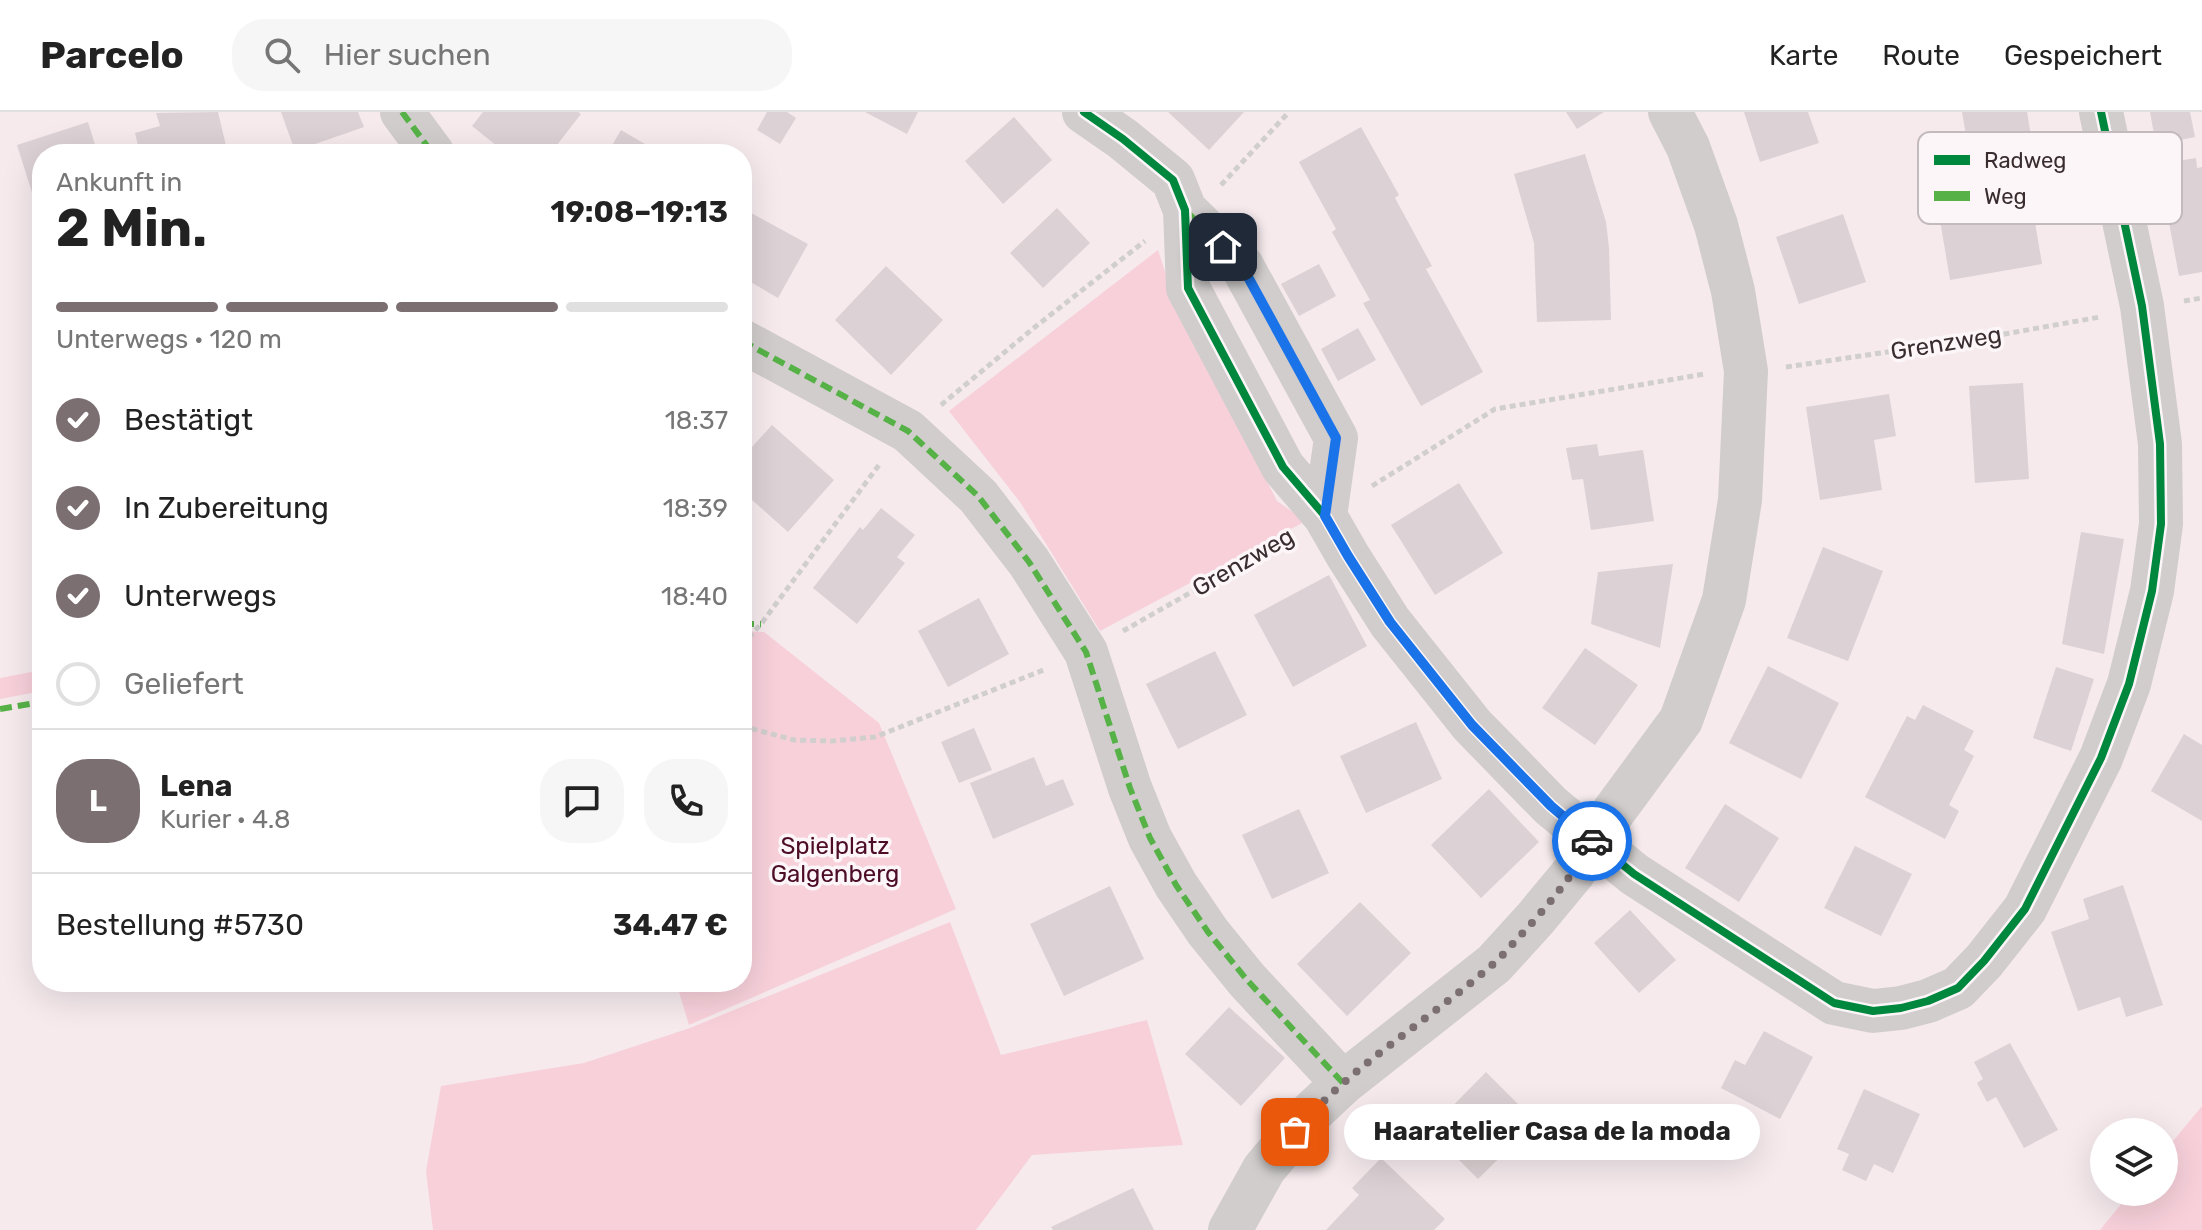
<!DOCTYPE html>
<html lang="de">
<head>
<meta charset="utf-8">
<style>
	body { margin:0; font-family:Rubik,sans-serif; background:#f6f6f6; color:#222; height:100vh; display:flex; flex-direction:column; font-size:30px; white-space:nowrap }
	* { box-sizing:border-box; margin:0 }
	p { font-size:26px; color:#767676 }
	.icon { flex:none; width:44px; height:44px; fill:none; stroke:currentColor; stroke-width:2; stroke-linecap:round; stroke-linejoin:round }
	.map { position:relative; flex:1; overflow:hidden }
	.side { position:absolute; left:32px; top:32px; width:720px; height:848px; display:flex; flex-direction:column; background:#fff; border-radius:32px; box-shadow:0 8px 32px #0002 }
	.side>* { flex:none }
	.tools { position:absolute; left:2090px; top:1006px; display:grid; gap:16px }
	.tools a { display:grid; place-items:center; width:88px; height:88px; border-radius:50%; background:#fff; box-shadow:0 8px 32px #0002; font-size:40px }
	.pin { position:absolute; display:grid; place-items:center; width:68px; height:68px; color:#fff; margin:-34px; border-radius:16px; box-shadow:0 4px 12px #0006 }
	.courier { position:absolute; display:grid; place-items:center; width:80px; height:80px; margin:-40px; border:6px solid #1a73e8; border-radius:50%; background:#fff; color:#222; box-shadow:0 2px 10px #0007 }
	.bubble { position:absolute; height:56px; border-radius:28px; background:#fff; box-shadow:0 8px 32px #0002; font-size:26px; font-weight:700; line-height:56px; text-align:center }
	.overview em { font-style:normal; font-weight:700 }
	.overview div { display:flex; flex-direction:column-reverse }
	.overview { display:flex; align-items:center; justify-content:space-between; height:136px; padding:0 24px }
	h1 { font-size:52px; font-weight:700; line-height:60px }
	.bar { display:grid; grid-template-columns:repeat(4,1fr); gap:12px 8px; align-content:center; height:96px; padding:0 24px }
	.bar i { height:10px; border-radius:6px; background:#e0e0e0 }
	.bar .current { background:#7b6f72 }
	.bar p { grid-column:span 4 }
	.line { display:flex; align-items:center; gap:20px; padding:0 24px; border-top:2px solid #e0e0e0 }
	.line div { flex:1 }
	.round { display:grid; place-items:center; flex:none; width:84px; height:84px; border-radius:32px; background:#f6f6f6 }
	ol { padding:0 24px; list-style:none }
	li { display:flex; align-items:center; gap:24px; height:88px }
	li p { margin-inline-start:auto }
	li .icon { padding:8px; border-radius:50%; background:#7b6f72; color:#fff; stroke-width:4 }
	li:last-child { color:#767676 }
	li i { width:44px; height:44px; border:4px solid #e0e0e0; border-radius:50% }
	header { display:flex; align-items:center; gap:48px; box-sizing:border-box; height:112px; padding:0 40px; background:#fff; border-bottom:2px solid #e0e0e0 }
	header strong { font-size:38px }
	nav { display:flex; gap:44px; margin-inline-start:auto; font-size:28px }
	.search { width:560px; height:72px; background:#f6f6f6; display:flex; align-items:center; gap:20px; box-sizing:border-box; padding:0 28px; border-radius:32px; color:#767676; font-size:30px }
	.map>svg:first-child { display:block }
	.green { fill:#f7d0da }
	.building { fill:#dcd1d4 }
	.lines { fill:none; stroke-linecap:round; stroke-linejoin:round }
	.path { stroke:#d1cece; stroke-width:5; stroke-dasharray:6 4; stroke-linecap:butt }
	.minor { stroke:#d1cdcd; stroke-width:44 }
	.quiet { stroke:#56b246; stroke-width:6; stroke-dasharray:12 6; stroke-linecap:butt }
	.cycleway-casing { stroke:#fcf6f8; stroke-width:13 }
	.cycleway { stroke:#00873e; stroke-width:8 }
	.done { stroke:#7b6f72; stroke-width:8; stroke-dasharray:0 14.4 }
	.route { stroke:#1a73e8; stroke-width:10 }
	.labels { text-anchor:middle; dominant-baseline:central; stroke-width:7; stroke-linejoin:round; paint-order:stroke }
	.street-label { font-size:24px; fill:#392d30; stroke:#fcf6f8 }
	.park-label { font-size:24px; fill:#4d0d27; stroke:#fcf6f8 }
	.key { fill:#fcf6f8; stroke:#c2babc; stroke-width:2 }
	.key-label { font-size:22px; fill:#392d30 }
</style>
</head>
<body>
<header>
<strong>Parcelo</strong>
<div class="search"><svg class="icon" aria-label="search" viewBox="0 0 24 24"><circle cx="10" cy="10" r="6"/><path d="M15 15l6 6"/></svg>Hier suchen</div>
<nav><a>Karte</a><a>Route</a><a>Gespeichert</a></nav>
</header>
<div class="map">
<svg width="2202" height="1118" viewBox="0 0 2202 1118">
	<rect width="100%" height="100%" fill="#f6eaed"/>
	<path class="green" d="M1158 138 1174 187 1277 389 1306 409 1100 519 1020 390 949 299Z
		M742 519 764 520 879 611 956 797 689 913 676 870H742Z
		M42 558V579L0 587V566Z
		M950 810 1001 943 1147 908 1183 1033 1032 1043 976 1118H433L426 1059 441 974 584 951 690 916Z
		M2202 994V1118H2100L2131 1080H2164V1040Z"/>
	<path class="building" d="M218 0 228 42H140L135 21 160 14 156 1Z
		M281 0H358L364 15 295 39Z
		M483 0H578L581 2 550 42H507L472 14Z
		M767 0H787L796 6 780 32 757 18Z
		M865 0H918L907 22Z
		M1168 0H1244L1209 38Z
		M1566 0H1604L1577 17Z
		M1744 0H1808L1819 31 1760 50Z
		M1962 0H2027L2034 41 1971 52Z
		M2150 0H2190L2195 25 2156 33Z
		M1014 5 1052 48 1003 92 965 49Z
		M88 10 98 42H42V106H40L17 33Z
		M1361 15 1399 83 1395 86 1432 154 1426 157 1483 260 1421 294 1363 191 1370 188 1332 120 1336 117 1299 50Z
		M621 18 662 42H607Z
		M1585 42 1606 110 1609 136 1611 208 1537 210 1534 131 1514 62Z
		M2196 46 2197 56 2202 55V160L2179 164 2158 52Z
		M2031 86 2042 152 1950 168 1939 102Z
		M742 96 808 132 778 186 742 165Z
		M1057 96 1090 131 1043 176 1010 141Z
		M1843 102 1866 170 1799 192 1776 125Z
		M1319 152 1336 184 1299 204 1281 172Z
		M886 154 943 208 891 263 835 208Z
		M1358 216 1376 248 1338 269 1321 237Z
		M2023 271 2029 367 1975 371 1969 274Z
		M1889 282 1896 324 1874 328 1882 378 1820 388 1806 295Z
		M772 313 834 368 788 420 742 379V346Z
		M1597 332 1599 344 1643 338 1654 409 1591 418 1583 367 1572 368 1566 336Z
		M1459 371 1503 441 1435 483 1391 413Z
		M881 396 915 423 897 445 905 451 857 512 813 476 860 415 863 418Z
		M2081 420 2124 427 2104 542 2062 532Z
		M1823 435 1883 459 1848 549 1787 526Z
		M1673 452 1660 536 1591 512 1598 460Z
		M1329 463 1367 534 1293 575 1254 503Z
		M979 486 1009 542 948 575 918 519Z
		M1585 536 1638 573 1595 633 1542 596Z
		M1215 539 1247 603 1178 637 1146 572Z
		M1768 554 1839 591 1801 667 1729 631Z
		M2056 555 2094 567 2071 639 2033 626Z
		M1923 593 1974 619 1964 638 1974 644 1949 693 1959 699 1945 727 1865 685 1907 604 1915 608Z
		M1416 610 1442 667 1366 701 1340 644Z
		M974 616 992 658 959 671 941 630Z
		M2184 622 2202 633V709L2151 679Z
		M1034 645 1046 674 1063 667 1074 693 993 727 970 671Z
		M1489 677 1539 730 1481 786 1431 733Z
		M1725 692 1779 726 1739 790 1685 756Z
		M1299 697 1329 761 1272 787 1242 723Z
		M1855 734 1912 762 1881 824 1824 796Z
		M2123 773 2163 893 2126 905 2120 885 2078 899 2051 820 2089 807 2083 787Z
		M1110 774 1144 847 1064 884 1030 812Z
		M1360 790 1411 841 1347 904 1297 852Z
		M1630 798 1676 848 1639 881 1594 831Z
		M1229 895 1285 946 1241 994 1185 942Z
		M1764 919 1813 945 1780 1007 1721 976 1735 948 1745 953Z
		M2010 931 2058 1018 2024 1036 1996 985 1987 990 1977 971 1983 967 1974 950Z
		M1486 960 1536 1010 1478 1067 1429 1018Z
		M1864 977 1920 1002 1893 1061 1874 1052 1866 1069 1842 1058 1849 1042 1837 1037Z
		M1381 1046 1445 1107 1434 1118H1326L1359 1083 1352 1076Z
		M1133 1076 1154 1118H1053L1051 1115Z"/>
	<g class="lines">
		<path class="path" d="M1221 73 1289 0
			M2184 189 2202 186
			M1786 255 1982 226 2100 205
			M941 293 1035 215 1145 129
			M1372 374 1495 297 1705 262
			M1123 519 1288 425
			M742 533 761 512 879 353
			M742 614 794 628 832 629 875 625 1046 557"/>
		<path class="minor" d="M402 0 433 42
			M1084 0 1123 27 1173 68 1185 98 1188 176 1283 355 1325 404 1348 444 1390 510 1472 613 1551 694 1634 762 1834 891 1873 899 1901 896 1928 889 1958 876 1984 849 2025 797 2101 646 2129 572 2152 479 2161 412 2160 332 2142 194 2101 0
			M1185 98 1242 154 1336 326 1325 404
			M742 229 908 319 978 384 1029 450 1086 540 1130 676 1150 726 1176 773 1208 820 1247 868 1343 971
			M1230 1118 1264 1057 1310 1002 1343 971 1494 852 1535 807 1574 760 1592 729 1681 608 1724 488 1740 388 1746 259 1733 179 1716 113 1688 35 1670 0"/>
		<path class="quiet" d="M402 0 433 42
			M1185 98 1242 154 1336 326 1325 404
			M742 229 908 319 978 384 1029 450 1086 540 1130 676 1150 726 1176 773 1208 820 1247 868 1343 971
			M742 512H761
			M0 597 42 590"/>
		<defs>
			<path id="cycleway" d="M1084 0 1123 27 1173 68 1185 98 1188 176 1283 355 1325 404 1348 444 1390 510 1472 613 1551 694 1634 762 1834 891 1873 899 1901 896 1928 889 1958 876 1984 849 2025 797 2101 646 2129 572 2152 479 2161 412 2160 332 2142 194 2101 0"/>
		</defs>
		<use href="#cycleway" class="cycleway-casing"/>
		<use href="#cycleway" class="cycleway"/>
	</g>
	<g class="lines">
		<path class="done" d="M1295 1020C1350 954 1427 910 1492 853 1503 844 1512 832 1522 822 1548 793 1574 763 1592 729"/>
		<path class="route" d="M1223 135 1242 154 1336 326 1325 404 1348 444 1390 510 1472 613 1551 694 1592 729"/>
	</g>
	<g class="labels">
		<g class="street-label">
			<text transform="translate(1946 231) rotate(-9)">Grenzweg</text>
			<text transform="translate(1243 450) rotate(-30)">Grenzweg</text>
		</g>
		<g class="park-label">
			<text x="835" y="734">Spielplatz<tspan x="835" dy="28">Galgenberg</tspan></text>
		</g>
	</g>
	<rect x="1918" y="20" width="264" height="92" rx="12" class="key"/>
	<rect x="1934" y="43" width="36" height="10" fill="#00873e"/>
	<rect x="1934" y="79" width="36" height="10" fill="#56b246"/>
	<g class="key-label">
		<text x="1984" y="56">Radweg</text>
		<text x="1984" y="92">Weg</text>
	</g>
</svg>
<div class="tools">
<a><svg class="icon" aria-label="layers" viewBox="0 0 24 24"><path d="M12 4l9 5-9 5-9-5zM3 14l9 5 9-5"/></svg></a>
</div>
<div class="pin" style="left:1295px;top:1020px;background:#ea580c"><svg class="icon" aria-label="bag" viewBox="0 0 24 24"><path d="M5 8h14l-1 12H6zM9 8a3 3 0 0 1 6 0"/></svg></div>
<div class="pin" style="left:1223px;top:135px;background:#1f2937"><svg class="icon" aria-label="home" viewBox="0 0 24 24"><path d="M3 11l9-7 9 7M6 9v11h12V9"/></svg></div>
<div class="courier" style="left:1592px;top:729px"><svg class="icon" aria-label="car" viewBox="0 0 24 24"><path d="M5 17H2v-5l4-1 3-4h7l3 4 3 1v5h-3M9 17h6M6 11h13"/><circle cx="7" cy="17" r="2"/><circle cx="17" cy="17" r="2"/></svg></div>
<div class="bubble" style="left:1344px;top:992px;width:416px">Haaratelier Casa de la moda</div>
<section class="side">
<div class="overview"><div><h1>2 Min.</h1><p>Ankunft in</p></div><em>19:08–19:13</em></div>
<div class="bar"><i class="current"></i><i class="current"></i><i class="current"></i><i></i><p>Unterwegs · 120 m</p></div>
<ol>
<li><svg class="icon" aria-label="check" viewBox="0 0 24 24"><path d="M5 12l5 5 9-10"/></svg>Bestätigt<p>18:37</p></li>
<li><svg class="icon" aria-label="check" viewBox="0 0 24 24"><path d="M5 12l5 5 9-10"/></svg>In Zubereitung<p>18:39</p></li>
<li><svg class="icon" aria-label="check" viewBox="0 0 24 24"><path d="M5 12l5 5 9-10"/></svg>Unterwegs<p>18:40</p></li>
<li><i></i>Geliefert</li>
</ol>
<div class="line" style="height:144px"><b class="round" style="background:#7b6f72;color:#fff">L</b><div><b>Lena</b><p>Kurier · 4.8</p></div><a class="round"><svg class="icon" aria-label="chat" viewBox="0 0 24 24"><path d="M4 5h16v11H9l-5 4z"/></svg></a><a class="round"><svg class="icon" aria-label="phone" viewBox="0 0 24 24"><path d="M5 4h4l2 5-3 2q2 4 5 5l2-3 5 2v4C11 20 4 13 5 4z"/></svg></a></div>
<div class="line" style="height:104px"><div>Bestellung #5730</div><b>34.47 €</b></div>
</section>
</div>
</body>
</html>
